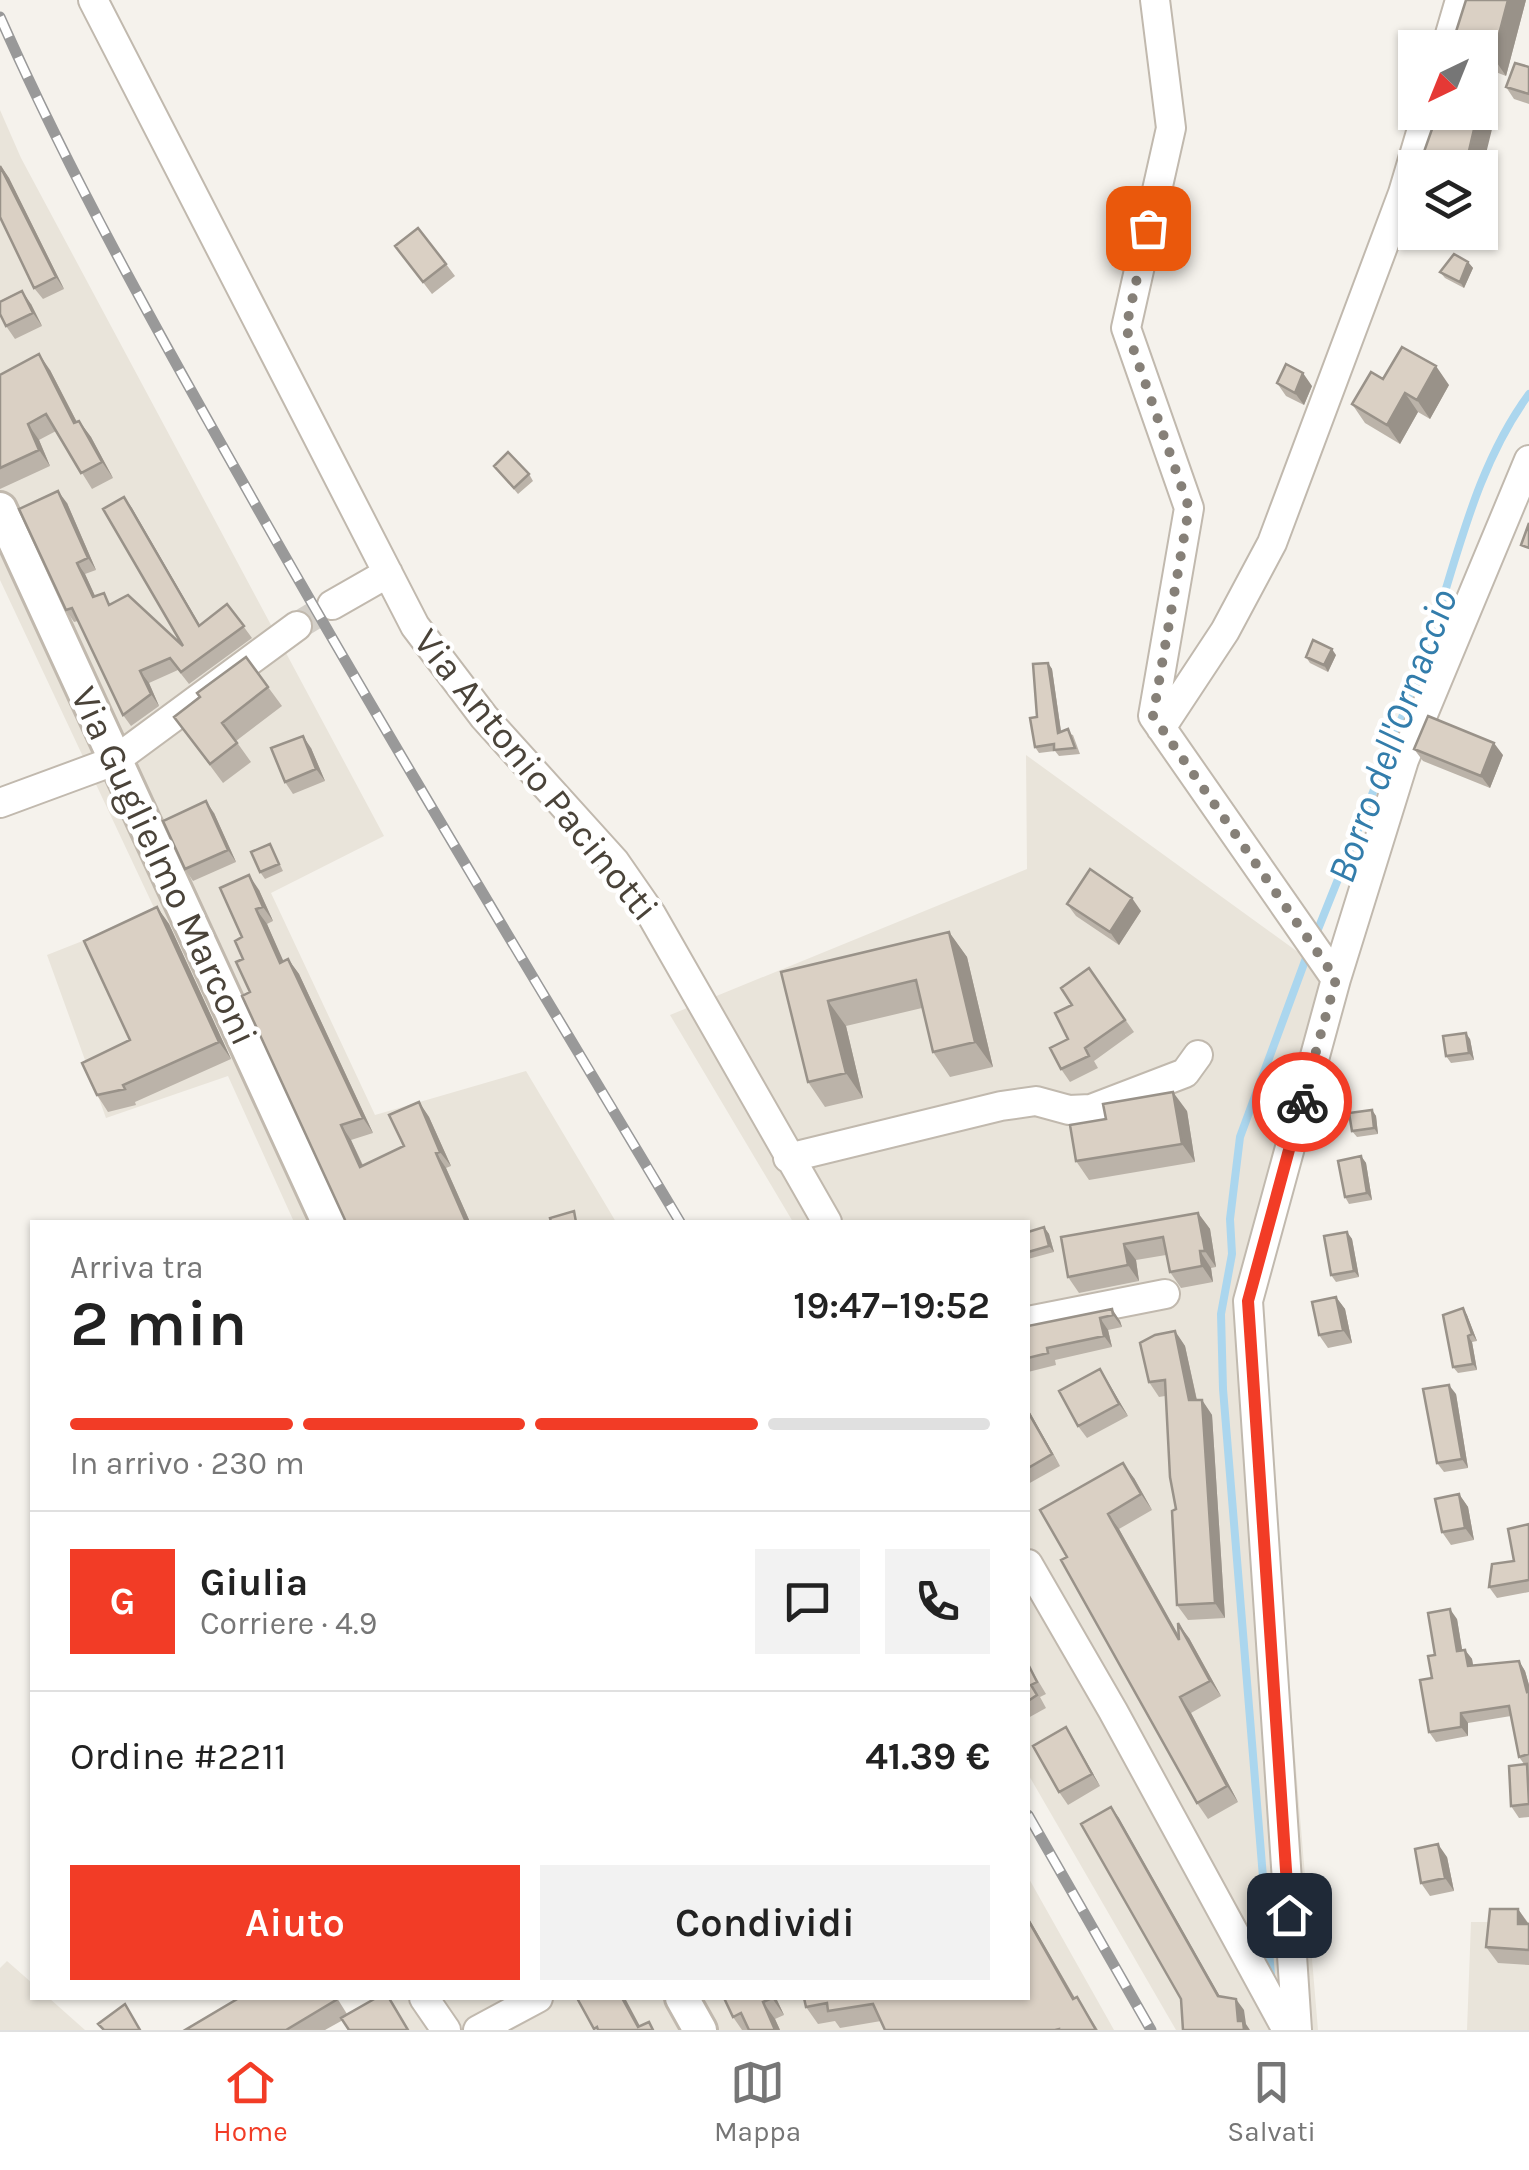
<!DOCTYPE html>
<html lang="it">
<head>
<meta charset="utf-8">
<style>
	body { margin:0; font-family:Karla,sans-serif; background:#f2f2f2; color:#222; height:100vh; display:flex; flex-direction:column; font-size:38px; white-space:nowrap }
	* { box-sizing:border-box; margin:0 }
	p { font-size:32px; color:#767676 }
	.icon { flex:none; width:55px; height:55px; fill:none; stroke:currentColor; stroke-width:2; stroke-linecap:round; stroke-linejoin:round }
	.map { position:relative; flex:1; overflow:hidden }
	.sheet { position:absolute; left:30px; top:1220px; width:1000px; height:780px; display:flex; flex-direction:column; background:#fff; border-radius:0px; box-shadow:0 2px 8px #0004 }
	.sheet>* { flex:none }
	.needle { width:65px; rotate:223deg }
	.controls { position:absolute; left:1398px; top:30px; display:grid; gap:20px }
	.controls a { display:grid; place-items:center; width:100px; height:100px; border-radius:0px; background:#fff; box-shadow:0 2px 8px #0004; font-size:50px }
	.pin { position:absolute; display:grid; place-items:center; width:85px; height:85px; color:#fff; margin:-42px; border-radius:20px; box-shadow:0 5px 15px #0006 }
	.courier { position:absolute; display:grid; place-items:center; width:100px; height:100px; margin:-50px; border:8px solid #f23c26; border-radius:50%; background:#fff; color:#222; box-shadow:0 2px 12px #0007 }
	.headline em { font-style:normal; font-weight:600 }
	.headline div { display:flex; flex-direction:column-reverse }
	.headline { display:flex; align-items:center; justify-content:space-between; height:170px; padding:0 40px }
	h1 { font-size:65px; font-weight:600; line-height:75px }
	.bar { display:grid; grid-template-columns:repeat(4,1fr); gap:15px 10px; align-content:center; height:120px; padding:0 40px }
	.bar i { height:12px; border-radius:8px; background:#e0e0e0 }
	.bar .selected { background:#f23c26 }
	.bar p { grid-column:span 4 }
	.line { display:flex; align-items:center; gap:25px; padding:0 40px; border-top:2px solid #e0e0e0 }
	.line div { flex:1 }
	.round { display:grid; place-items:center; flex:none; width:105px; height:105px; border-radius:0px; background:#f2f2f2 }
	.action { display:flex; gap:20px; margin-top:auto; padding:20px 40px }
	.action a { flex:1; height:115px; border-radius:0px; background:#f23c26; color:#fff; font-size:40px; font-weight:600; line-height:115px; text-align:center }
	.action a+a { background:#f2f2f2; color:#222 }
	.tabs { display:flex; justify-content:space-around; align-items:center; height:140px; border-top:2px solid #e0e0e0; background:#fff; font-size:28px; color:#767676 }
	.tabs a { display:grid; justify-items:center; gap:5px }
	.tabs .selected { color:#f23c26 }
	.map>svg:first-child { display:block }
	.residential { fill:#e9e4da }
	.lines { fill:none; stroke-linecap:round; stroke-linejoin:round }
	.stream { stroke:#abd6ee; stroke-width:8 }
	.minor-tunnel { stroke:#d3cfc8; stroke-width:28; stroke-dasharray:28 14; stroke-linecap:butt }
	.minor-casing { stroke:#c1b9ae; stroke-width:32 }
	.tertiary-casing { stroke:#c1b9ae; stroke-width:38 }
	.minor { stroke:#fff; stroke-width:28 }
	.tertiary { stroke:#fff; stroke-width:32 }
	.rail-casing { stroke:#999; stroke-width:11 }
	.rail { stroke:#fff; stroke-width:8; stroke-dasharray:22; stroke-linecap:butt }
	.wall { fill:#bbb3a9 }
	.shaded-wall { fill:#999289 }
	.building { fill:#dad0c4; stroke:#999289; stroke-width:2.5 }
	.done { stroke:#868078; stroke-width:10; stroke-dasharray:0 18 }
	.route { stroke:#f23c26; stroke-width:12 }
	.labels { text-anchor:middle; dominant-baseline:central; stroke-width:9; stroke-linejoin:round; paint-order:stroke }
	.street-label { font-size:38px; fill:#4a4339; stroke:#fff }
	.water-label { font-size:40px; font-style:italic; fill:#337dab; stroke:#fff }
</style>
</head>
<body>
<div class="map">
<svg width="1529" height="2030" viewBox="0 0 1529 2030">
	<rect width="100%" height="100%" fill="#f5f2ec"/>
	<path class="residential" d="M0 110 21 158 384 836 271 893 375 1115 526 1071 616 1222H294L228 1076 106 1118 47 955 156 912 0 580Z
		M1026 755 1349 989 1267 1276 1259 1330 1318 2030H1176L1028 1774V1222H793L670 1015 1027 869Z
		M1028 1877 1114 2030H347L396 1998H1028Z
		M1471 1922H1529V2030H1467Z
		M7 1961 32 1983V1998H49L85 2030H0V1968Z"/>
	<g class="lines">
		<path class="stream" d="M1315 937C1352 843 1392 750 1425 654 1456 566 1473 470 1529 394
			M1271 1975 1223 1389 1221 1314 1232 1254 1230 1219 1240 1137 1309 950"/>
		<path class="minor-tunnel" d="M297 626 332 605"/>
		<defs>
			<path id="minor" d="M93 0 415 626 484 717 615 862 651 914 827 1222
				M1155 0 1171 128 1126 328 1189 508 1153 716 1336 979
				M1446 48 1460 0
				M332 605 388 573
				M1161 728 1225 631 1272 543 1403 193 1427 112
				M0 803 114 761 297 626
				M788 1158 1001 1106 1036 1101 1069 1110 1091 1109 1185 1073 1198 1055
				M1028 1321 1165 1294
				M1028 1564 1113 1711 1287 2030
				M424 1998 446 2030
				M478 2030 538 1998
				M1297 2030 1248 1301 1336 979 1404 760 1529 460"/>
			<path id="tertiary" d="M0 509 328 1222
				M682 1998 700 2030"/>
		</defs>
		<use href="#minor" class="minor-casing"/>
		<use href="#tertiary" class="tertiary-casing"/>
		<use href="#minor" class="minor"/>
		<use href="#tertiary" class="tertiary"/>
		<defs>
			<path id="rail" d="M0 17C72 179 158 333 245 486 385 734 534 978 680 1222
				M1028 1815 1151 2030"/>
		</defs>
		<use href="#rail" class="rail-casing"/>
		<use href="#rail" class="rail"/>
	</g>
	<path class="wall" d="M1466 0H1526L1506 76 1480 66V48H1457L1453 41Z
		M1529 67V104L1514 99 1506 87Z
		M1 166 9 178 64 289 43 299 34 288Z
		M395 246 446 264 455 276 432 294Z
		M1468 262 1473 268 1464 288 1445 278 1440 272Z
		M31 304 42 326 15 339 6 326Z
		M50 370 77 422 79 421 91 437 113 478 92 489 56 431 39 440 50 466 0 489V375Z
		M1277 383 1312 386 1304 405 1286 396Z
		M1449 385 1430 419 1418 412 1400 444 1365 423 1352 404Z
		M494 466 529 474 533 481 518 494Z
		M124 497 200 625 227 604 252 638 189 684 178 670 149 683 159 706 131 726 123 715 78 621 74 622 66 610 67 503 96 570 85 574 95 596 111 604 183 646Z
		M1336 655 1328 672 1310 663 1306 657Z
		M246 657 282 706 236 741 251 762 223 783 174 717Z
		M1048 663 1052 669 1061 731 1073 735 1080 754 1059 756 1055 751 1039 753 1035 747 1037 717Z
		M311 748 325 781 293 794 285 782Z
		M1414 749 1503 755 1490 788 1423 761Z
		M214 813 236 862 193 881 185 869Z
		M270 844 283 871 265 879 260 872Z
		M259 890 273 921 267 924 283 962 288 959 299 974 373 1133 351 1140 363 1165 404 1146 419 1102 429 1117 451 1166 446 1168 470 1222H346L250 992 243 959 242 937Z
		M1067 904 1141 911 1119 945 1076 916Z
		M157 907 169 924 231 1059 135 1102 136 1105 108 1112 97 1095 130 1040Z
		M949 932 967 957 993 1067 950 1077 933 1052 922 1008 846 1026 863 1098 825 1107 808 1082 781 972Z
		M1089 968 1134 1032 1094 1061 1098 1068 1070 1082 1061 1069 1068 1039 1072 1005Z
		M1470 1039 1474 1060 1451 1063 1446 1056Z
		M1372 1110 1376 1116 1378 1134 1357 1137 1352 1131Z
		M1187 1111 1195 1162 1089 1180 1076 1161 1106 1119Z
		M1361 1156 1366 1163 1372 1200 1349 1204 1345 1197Z
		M1198 1213 1210 1229 1216 1267 1211 1268 1213 1282 1181 1288 1170 1272 1166 1255 1136 1260 1139 1281 1079 1293 1068 1277 1061 1237Z
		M1044 1227 1049 1234 1054 1252 1028 1259V1232Z
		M1347 1232 1352 1239 1359 1277 1336 1282 1331 1275Z
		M1336 1297 1345 1309 1352 1343 1328 1348 1319 1335Z
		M1463 1308 1467 1315 1477 1341 1472 1342 1477 1370 1458 1373 1453 1367Z
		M1112 1309 1120 1321 1122 1327 1108 1330 1112 1347 1055 1360 1056 1365 1028 1372V1326Z
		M1175 1331 1185 1346 1197 1400H1202L1212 1415 1225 1618 1188 1620 1177 1605 1176 1509 1165 1396 1159 1397 1149 1382Z
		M1100 1369 1128 1416 1087 1438 1078 1426Z
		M1456 1394 1468 1468 1444 1472 1437 1463Z
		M1028 1409 1060 1466 1028 1484Z
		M1134 1478 1152 1510 1119 1529 1179 1636 1189 1638 1221 1696 1191 1713 1238 1802 1208 1819 1197 1803 1067 1557Z
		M1459 1494 1468 1507 1474 1540 1451 1545 1442 1532Z
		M1529 1524V1592L1497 1598 1489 1587 1514 1561Z
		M1457 1619 1462 1650H1465L1472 1659 1473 1666 1519 1661 1525 1671 1529 1685V1817L1519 1818 1511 1806 1524 1764 1519 1757 1511 1716 1468 1723V1736L1436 1742 1429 1732 1435 1655Z
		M1028 1664 1046 1694 1040 1697 1046 1708 1028 1718Z
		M1066 1727 1100 1786 1068 1805 1059 1792Z
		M1447 1857 1454 1891 1430 1896 1421 1883Z
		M1518 1909 1529 1924V1965L1498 1963 1486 1947Z
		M1028 1917 1075 1998 1077 1997 1098 2030H885L881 2021 840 2028 835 2021 818 2024 806 2007 804 1998H1028Z
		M337 1998 347 2014 394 2005 343 2020 325 2030H185Z
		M724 1998H776L784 2015 775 2019 780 2030H742L733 2017Z"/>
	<path class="shaded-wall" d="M1508 0H1526L1506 76 1493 57Z
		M1483 95 1496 113 1480 178V168H1465L1478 112H1480Z
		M1 166 9 178 64 289 56 277Z
		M1468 262 1473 268 1464 288 1460 282Z
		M22 291 31 304 42 326 33 313Z
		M39 354 50 370 86 440 74 423Z
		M1436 366 1449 385 1430 419 1417 400Z
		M1303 373 1312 386 1304 405 1295 393Z
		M1405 393 1418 412 1400 444 1387 425Z
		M79 421 91 437 113 478 102 462Z
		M28 424 39 440 50 466 39 450Z
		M58 491 67 503 96 570 88 558Z
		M124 497 132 508 207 638 199 626Z
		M77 563 85 574 101 609 93 597Z
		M1332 649 1336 655 1328 672 1324 665Z
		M1048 663 1052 669 1062 739 1058 733Z
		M140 671 149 683 159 706 151 694Z
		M303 736 311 748 325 781 316 769Z
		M1494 743 1503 755 1490 788 1481 776Z
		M206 801 214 813 236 862 228 850Z
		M249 875 259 890 273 921 263 907Z
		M1132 898 1141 911 1119 945 1110 932Z
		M157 907 169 924 231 1059 219 1042Z
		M256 909 267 924 291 978 280 963Z
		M949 932 967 957 993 1067 975 1042Z
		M288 959 299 974 373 1133 363 1118Z
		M828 1001 846 1026 863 1098 846 1073Z
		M1466 1033 1470 1039 1474 1060 1469 1053Z
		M1173 1092 1187 1111 1195 1162 1182 1144Z
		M419 1102 429 1117 451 1166 440 1152Z
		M1372 1110 1376 1116 1378 1134 1374 1128Z
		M341 1125 351 1140 370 1182 360 1167Z
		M436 1153 446 1168 470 1222H466Z
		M1361 1156 1366 1163 1372 1200 1367 1193Z
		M1198 1213 1210 1229 1216 1267 1205 1251Z
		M1044 1227 1049 1234 1054 1252 1049 1246Z
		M1347 1232 1352 1239 1359 1277 1354 1271Z
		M1124 1244 1136 1260 1139 1281 1128 1265Z
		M1200 1251 1211 1268 1213 1282 1202 1266Z
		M1336 1297 1345 1309 1352 1343 1343 1330Z
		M1463 1308 1467 1315 1477 1341 1472 1334Z
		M1112 1309 1120 1321 1122 1327 1113 1315Z
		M1100 1318 1108 1330 1112 1347 1104 1336Z
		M1175 1331 1185 1346 1200 1415 1189 1400Z
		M1468 1336 1472 1342 1477 1370 1473 1364Z
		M1100 1369 1108 1382 1128 1416 1119 1404Z
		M1449 1385 1456 1394 1468 1468 1462 1459Z
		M1202 1400 1212 1415 1225 1618 1215 1603Z
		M1028 1409 1060 1466 1028 1412Z
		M1123 1463 1134 1478 1152 1510 1141 1494Z
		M1459 1494 1468 1507 1474 1540 1465 1528Z
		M1108 1514 1119 1529 1190 1656 1179 1640Z
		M1450 1609 1457 1619 1464 1661 1457 1651Z
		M1178 1623 1189 1638 1221 1696 1210 1681Z
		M1465 1650 1472 1659 1475 1676 1468 1666Z
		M1519 1661 1525 1671 1529 1685V1695L1527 1692Z
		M1180 1697 1191 1713 1238 1802 1227 1786Z
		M1461 1713 1468 1723V1736L1461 1727Z
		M1066 1727 1074 1740 1100 1786 1092 1774Z
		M1111 1807 1119 1818 1226 2007 1218 1996Z
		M1438 1844 1447 1857 1454 1891 1445 1878Z
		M1518 1909 1529 1925 1518 1924Z
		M1028 1917 1085 2016 1073 1999 1028 1920Z
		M622 1998H625L642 2030H640Z
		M772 1998H776L784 2015Z
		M1236 1999 1244 2010 1246 2024 1250 2030H1244L1238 2021Z
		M763 2002 775 2019 780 2030H775Z"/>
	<path class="building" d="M1466 0H1508L1493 57 1480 52V48H1469L1453 41Z
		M1515 63 1529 67V94L1506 87Z
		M1438 112H1478L1465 168 1419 166Z
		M0 166 56 277 34 288 0 217Z
		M418 228 446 264 423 282 395 246Z
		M1454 254 1468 262 1460 282 1440 272Z
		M22 291 33 313 6 326 0 314V302Z
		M1402 347 1436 366 1417 400 1405 393 1387 425 1352 404 1371 372 1383 379Z
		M39 354 74 423 79 421 102 462 81 473 46 414 28 424 39 450 0 468V375Z
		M1286 364 1303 373 1295 393 1277 383Z
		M508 452 529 474 514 488 494 466Z
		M58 491 88 558 77 563 93 597 104 593 109 605 128 595 183 646 103 509 124 497 199 626 227 604 244 626 181 672 170 658 140 671 151 694 123 715 72 608 66 610 19 509Z
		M1529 523V548L1521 545Z
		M1313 640 1332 649 1324 665 1306 657Z
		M246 657 268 687 222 723 237 743 210 764 174 717 200 697 197 693Z
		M1048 663 1058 733 1068 729 1075 748 1054 750V744L1035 747 1030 718 1037 717 1033 664Z
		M1428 716 1494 743 1481 776 1414 749Z
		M303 736 316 769 285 782 271 748Z
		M206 801 228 850 185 869 163 821Z
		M270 844 279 864 260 872 251 852Z
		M1090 869 1132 898 1110 932 1067 904Z
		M249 875 263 907 256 909 280 963 288 959 363 1118 341 1125 360 1167 404 1146 389 1115 419 1102 440 1152 436 1153 466 1222H346L242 996 250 992 236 962 243 959 235 941 242 937 220 888Z
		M157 907 219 1042 123 1085 125 1089 97 1095 82 1063 130 1040 84 941Z
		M949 932 975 1042 933 1052 916 980 828 1001 846 1073 808 1082 781 972Z
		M1089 968 1125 1020 1085 1048 1089 1056 1061 1069 1050 1048 1068 1039 1055 1013 1072 1005 1061 988Z
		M1466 1033 1469 1053 1446 1056 1443 1036Z
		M1173 1092 1182 1144 1076 1161 1070 1125 1106 1119 1103 1104Z
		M1372 1110 1374 1128 1352 1131 1349 1113Z
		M1361 1156 1367 1193 1345 1197 1338 1161Z
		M574 1211 576 1222H551L550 1218Z
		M1198 1213 1205 1251H1200L1202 1266 1170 1272 1163 1237 1124 1244 1128 1265 1068 1277 1061 1237Z
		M1044 1227 1049 1246 1028 1252V1232Z
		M1347 1232 1354 1271 1331 1275 1324 1236Z
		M1336 1297 1343 1330 1319 1335 1312 1302Z
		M1463 1308 1472 1334 1468 1336 1473 1364 1453 1367 1443 1315Z
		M1112 1309 1113 1315 1100 1318 1104 1336 1047 1348 1048 1353 1028 1358V1326Z
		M1175 1331 1189 1400H1202L1215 1603 1177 1605 1172 1511 1176 1509 1170 1477 1165 1380 1149 1382 1140 1343 1155 1335Z
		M1100 1369 1119 1404 1078 1426 1059 1391Z
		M1449 1385 1462 1459 1437 1463 1423 1389Z
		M1028 1412 1052 1454 1028 1468Z
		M1123 1463 1141 1494 1108 1514 1179 1640 1178 1623 1210 1681 1180 1697 1227 1786 1197 1803 1061 1560 1067 1557 1040 1510Z
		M1459 1494 1465 1528 1442 1532 1435 1499Z
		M1529 1524V1580L1489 1587 1492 1564 1514 1561 1508 1529Z
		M1450 1609 1457 1651 1465 1650 1468 1666 1519 1661 1527 1692 1529 1691V1754L1519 1757 1509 1706 1461 1713V1727L1429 1732 1420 1680 1432 1678 1428 1656 1435 1655 1428 1613Z
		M1028 1664 1037 1682 1031 1685 1037 1695 1028 1701Z
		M1066 1727 1092 1774 1059 1792 1033 1746Z
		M1527 1764 1529 1804 1511 1806 1509 1766Z
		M1111 1807 1218 1996 1236 1999 1238 2021H1243L1244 2030H1183L1181 1999 1081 1824Z
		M1438 1844 1445 1878 1421 1883 1415 1849Z
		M1490 1909H1518V1924H1529V1950L1486 1947Z
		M1028 1920 1073 1999 1077 1997 1096 2030H1059V2029L1055 2030H885L873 2004 828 2011 827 2003 806 2007 804 1998H1028Z
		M239 1998H335L336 2000 286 2030H185Z
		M376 1998H389L408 2030H349L341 2018Z
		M577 1998H622L638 2027 649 2022 653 2030H598L597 2027 594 2029Z
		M724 1998H772L763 2002 775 2030H749L741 2013 733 2017Z
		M125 2004 140 2030H104L98 2024Z"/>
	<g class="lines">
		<path class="done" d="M1148 228 1126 328 1189 508 1153 716 1336 979 1302 1102"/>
		<path class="route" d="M1289 1915 1248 1301 1302 1102"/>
	</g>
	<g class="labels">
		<g class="street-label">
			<text transform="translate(536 775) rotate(51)">Via Antonio Pacinotti</text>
			<text transform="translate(164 866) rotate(65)">Via Guglielmo Marconi</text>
		</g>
		<g class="water-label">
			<text transform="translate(1392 736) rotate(-70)">Borro dell'Ornaccio</text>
		</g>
	</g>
</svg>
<div class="controls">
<a><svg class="needle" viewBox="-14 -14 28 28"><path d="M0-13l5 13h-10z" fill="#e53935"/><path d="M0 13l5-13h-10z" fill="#767676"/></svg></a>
<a><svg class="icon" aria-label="layers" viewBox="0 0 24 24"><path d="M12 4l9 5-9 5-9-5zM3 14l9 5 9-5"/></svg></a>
</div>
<div class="pin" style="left:1148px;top:228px;background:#ea580c"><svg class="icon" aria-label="bag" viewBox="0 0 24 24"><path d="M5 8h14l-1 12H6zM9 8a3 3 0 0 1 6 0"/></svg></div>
<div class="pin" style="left:1289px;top:1915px;background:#1f2937"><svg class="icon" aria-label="home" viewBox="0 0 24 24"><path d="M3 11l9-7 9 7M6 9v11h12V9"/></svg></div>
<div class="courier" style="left:1302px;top:1102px"><svg class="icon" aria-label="bike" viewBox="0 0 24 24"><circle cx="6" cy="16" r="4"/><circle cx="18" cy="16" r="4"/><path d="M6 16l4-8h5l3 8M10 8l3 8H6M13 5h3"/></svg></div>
<section class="sheet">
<div class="headline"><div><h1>2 min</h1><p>Arriva tra</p></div><em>19:47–19:52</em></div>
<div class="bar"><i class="selected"></i><i class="selected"></i><i class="selected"></i><i></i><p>In arrivo · 230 m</p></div>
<div class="line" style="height:180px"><b class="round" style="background:#f23c26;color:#fff">G</b><div><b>Giulia</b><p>Corriere · 4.9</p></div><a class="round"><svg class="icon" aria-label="chat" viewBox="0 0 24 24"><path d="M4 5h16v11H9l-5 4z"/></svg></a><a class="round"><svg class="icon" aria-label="phone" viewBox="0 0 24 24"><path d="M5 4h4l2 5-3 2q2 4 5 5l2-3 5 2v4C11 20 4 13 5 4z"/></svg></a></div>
<div class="line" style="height:130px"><div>Ordine #2211</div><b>41.39 €</b></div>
<div class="action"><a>Aiuto</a><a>Condividi</a></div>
</section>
</div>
<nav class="tabs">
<a class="selected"><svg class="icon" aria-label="home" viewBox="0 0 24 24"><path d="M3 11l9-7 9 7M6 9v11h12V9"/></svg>Home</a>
<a><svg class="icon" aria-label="map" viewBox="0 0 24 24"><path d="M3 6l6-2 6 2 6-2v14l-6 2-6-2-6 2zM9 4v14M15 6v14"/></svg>Mappa</a>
<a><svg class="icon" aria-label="saved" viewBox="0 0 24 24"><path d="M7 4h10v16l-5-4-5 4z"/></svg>Salvati</a>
</nav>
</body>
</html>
